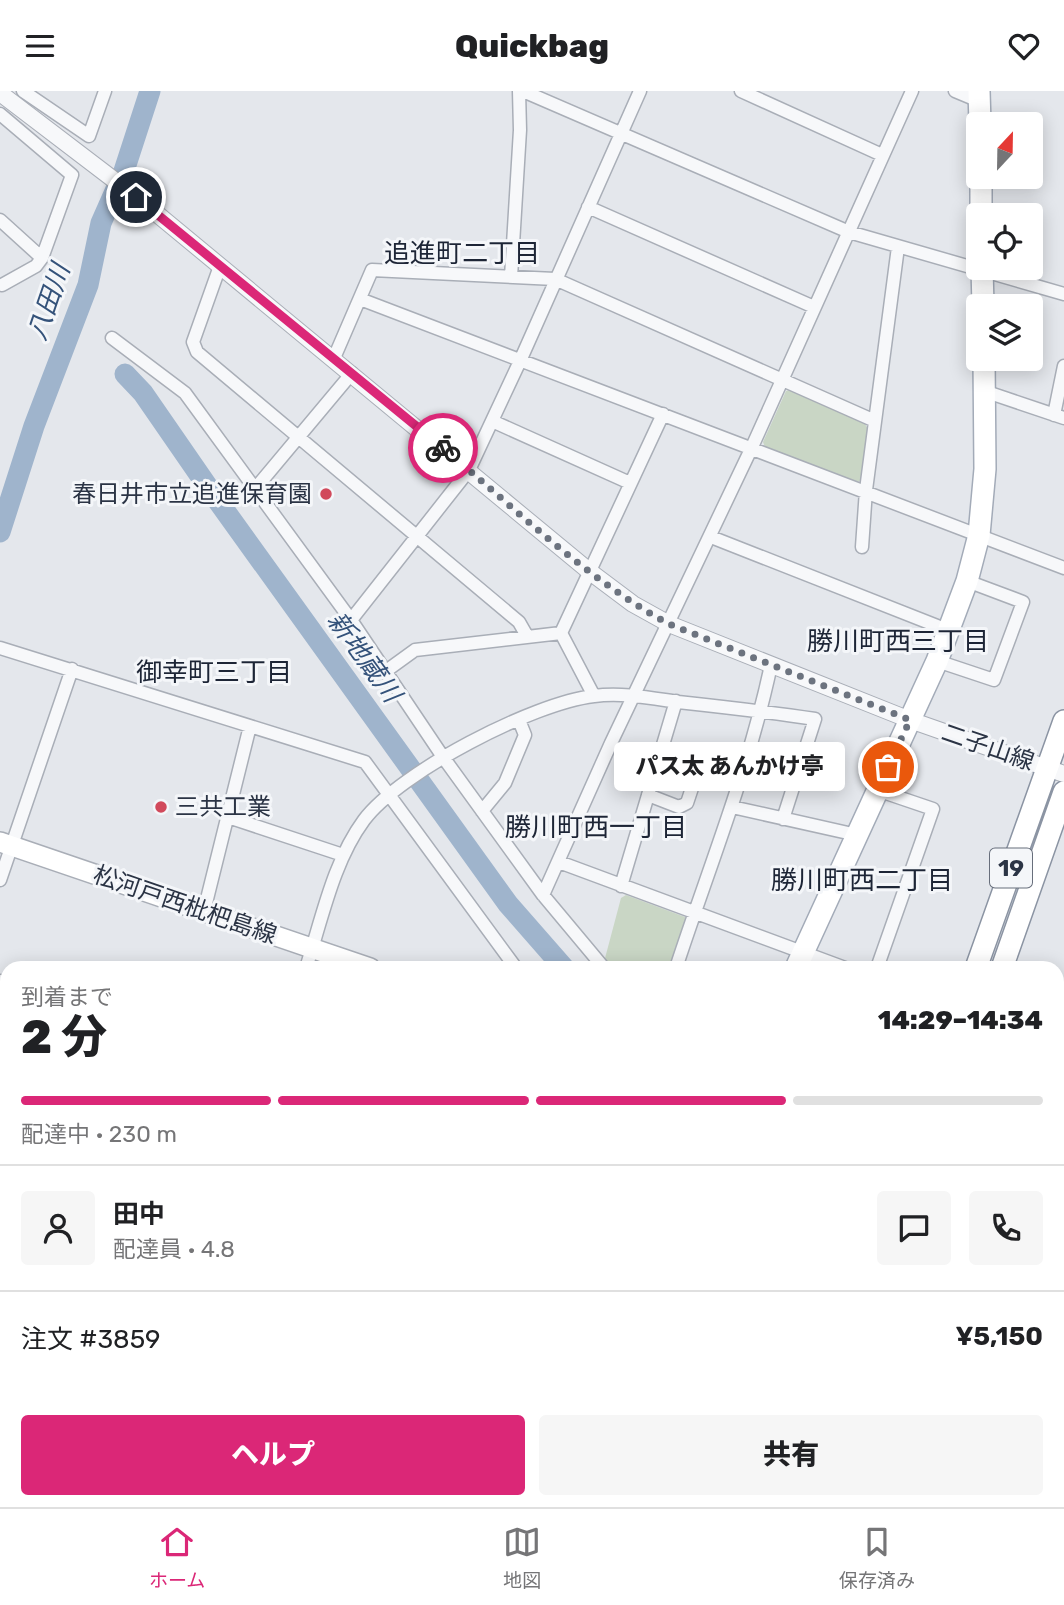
<!DOCTYPE html>
<html lang="ja">
<head>
<meta charset="utf-8">
<style>
	body { margin:0; font-family:Rubik,"Noto Sans JP",sans-serif; background:#f6f6f6; color:#202124; height:100vh; display:flex; flex-direction:column; font-size:26px; white-space:nowrap }
	* { box-sizing:border-box; margin:0 }
	p { font-size:23px; color:#757577 }
	.icon { flex:none; width:38px; height:38px; fill:none; stroke:currentColor; stroke-width:2; stroke-linecap:round; stroke-linejoin:round }
	.map { position:relative; flex:1; overflow:hidden }
	.details { position:absolute; left:0px; top:870px; width:1064px; height:548px; display:flex; flex-direction:column; background:#fff; border-radius:21px 21px 0 0; box-shadow:0 4px 18px #0003 }
	.details>* { flex:none }
	.needle { width:46px; rotate:22deg }
	.tools { position:absolute; left:966px; top:21px; display:grid; gap:14px }
	.tools a { display:grid; place-items:center; width:77px; height:77px; border-radius:7px; background:#fff; box-shadow:0 4px 18px #0003; font-size:35px }
	.pin { position:absolute; display:grid; place-items:center; width:60px; height:60px; color:#fff; margin:-30px; border:4px solid #fff; border-radius:50%; box-shadow:0 2px 7px #0007 }
	.courier { position:absolute; display:grid; place-items:center; width:70px; height:70px; margin:-35px; border:5px solid #db2777; border-radius:50%; background:#fff; color:#222; box-shadow:0 2px 9px #0007 }
	.bubble { position:absolute; height:49px; border-radius:7px; background:#fff; box-shadow:0 4px 18px #0003; font-size:23px; font-weight:800; line-height:49px; text-align:center }
	.overview em { font-style:normal; font-weight:800 }
	.overview div { display:flex; flex-direction:column-reverse }
	.overview { display:flex; align-items:center; justify-content:space-between; height:119px; padding:0 21px }
	h1 { font-size:46px; font-weight:800; line-height:52px }
	.bar { display:grid; grid-template-columns:repeat(4,1fr); gap:10px 7px; align-content:center; height:84px; padding:0 21px }
	.bar i { height:9px; border-radius:5px; background:#e0e0e0 }
	.bar .selected { background:#db2777 }
	.bar p { grid-column:span 4 }
	.line { display:flex; align-items:center; gap:18px; padding:0 21px; border-top:2px solid #e0e0e0 }
	.line div { flex:1 }
	.round { display:grid; place-items:center; flex:none; width:74px; height:74px; border-radius:7px; background:#f6f6f6 }
	.button { display:flex; gap:14px; margin-top:auto; padding:14px 21px }
	.button a { flex:1; height:80px; border-radius:7px; background:#db2777; color:#fff; font-size:28px; font-weight:800; line-height:80px; text-align:center }
	.button a+a { background:#f6f6f6; color:#202124 }
	header { display:flex; justify-content:space-between; align-items:center; height:91px; padding:0 21px; background:#fff; font-size:32px; font-weight:800 }
	.menu { display:flex; justify-content:space-around; align-items:center; height:98px; border-top:2px solid #e0e0e0; background:#fff; font-size:19px; color:#757577 }
	.menu a { display:grid; justify-items:center; gap:4px }
	.menu .selected { color:#db2777 }
	.map>svg:first-child { display:block }
	.green { fill:#c9d6c5 }
	.lines { fill:none; stroke-linecap:round; stroke-linejoin:round }
	.river { stroke:#9fb4cc; stroke-width:21 }
	.minor-casing { stroke:#a9aeb7; stroke-width:15 }
	.tertiary-casing { stroke:#a9aeb7; stroke-width:18 }
	.secondary-casing { stroke:#a9aeb7; stroke-width:22 }
	.primary-casing { stroke:#a3abb8; stroke-width:24 }
	.trunk-casing { stroke:#8b94a3; stroke-width:24 }
	.minor { stroke:#f7f8fa; stroke-width:12 }
	.tertiary { stroke:#f7f8fa; stroke-width:16 }
	.secondary { stroke:#fff; stroke-width:19 }
	.primary { stroke:#fff; stroke-width:21 }
	.trunk { stroke:#fff; stroke-width:21 }
	.done { stroke:#6c737f; stroke-width:7; stroke-dasharray:0 12.6 }
	.route { stroke:#db2777; stroke-width:9 }
	.poi-dot { fill:#d1495b; stroke:#f4f6f9; stroke-width:2.5 }
	.labels { text-anchor:middle; dominant-baseline:central; stroke-width:6; stroke-linejoin:round; paint-order:stroke }
	.shield { fill:#f4f6f9; stroke:#676e7b; stroke-width:2 }
	.shield-label { font-size:23px; font-weight:bold; fill:#2b3445 }
	.poi-label { font-size:24px; fill:#2b3445; stroke:#f4f6f9; text-anchor:end }
	.street-label { font-size:24px; fill:#2b3445; stroke:#f4f6f9 }
	.neighbourhood-label { font-size:26px; fill:#1d2536; stroke:#f4f6f9 }
	.water-label { font-size:26px; font-style:italic; fill:#34527a; stroke:#f4f6f9 }
</style>
</head>
<body>
<header><svg class="icon" aria-label="menu" viewBox="0 0 24 24"><path d="M4 6h16M4 12h16M4 18h16"/></svg>Quickbag<svg class="icon" aria-label="heart" viewBox="0 0 24 24"><path d="M12 20l-8-8c-3-5 5-10 8-4 3-6 11-1 8 4z"/></svg></header>
<div class="map">
<svg width="1064" height="1416" viewBox="0 0 1064 1416">
	<rect width="100%" height="100%" fill="#e4e7ec"/>
	<path class="green" d="M790 299 865 333 868 338 862 388 858 391 765 356 763 351 786 300Z
		M626 804 685 826 687 831 672 877H610L604 871 621 807Z"/>
	<g class="lines">
		<path class="river" d="M125 283 143 302 210 399 508 813 564 877
			M0 441 34 335 88 194 101 132 124 80 150 0
			M1057 1156H1064"/>
		<defs>
			<path id="minor" d="M23 0 89 45 105 0
				M523 0 849 141 1064 203
				M741 0 882 64
				M955 0 979 10
				M0 23 72 84 42 167 36 175 2 194
				M588 116 814 216
				M0 129 42 167
				M220 175 193 251 197 261 519 531 527 545
				M511 186 520 39 519 0
				M360 208 1064 477
				M112 247 185 302 351 529 443 666 543 804 604 877
				M334 267 372 179 555 188 875 330
				M984 300 1064 327
				M1054 324 1064 275
				M492 330 630 392
				M255 398 352 282
				M711 446 950 540
				M862 456 866 399 898 156
				M351 529 469 379 520 270 640 0
				M561 542 663 323
				M0 557 365 671 516 877
				M937 570 994 589 1023 511 967 490
				M386 580 415 559 561 542 594 605
				M648 704 679 716 687 712 692 697 690 689 656 677
				M732 716 857 744
				M482 720 505 692 525 644 519 629
				M228 726 343 764
				M559 771 845 877
				M0 789 72 578
				M621 795 676 610
				M543 804 611 652 752 356 912 0
				M204 820 250 635
				M306 877C322 828 333 771 364 729 400 681 533 612 594 605 621 601 651 607 678 611 724 616 769 621 815 628L783 728
				M676 877C709 776 749 678 771 574
				M877 877 933 718 877 699
				M0 890 7 892
				M0 1031 7 1034
				M1057 1122 1064 1124
				M1057 1194 1064 1195
				M1057 1299 1064 1297
				M0 1321 7 1323
				M264 1410 281 1416
				M987 1410 1009 1416
				M126 1416 128 1410
				M489 1416 491 1410
				M916 1416 918 1410"/>
			<path id="tertiary" d="M0 2 139 108 589 480 633 513 669 533 910 629 1064 683
				M1057 1006 1064 1007
				M0 1171 7 1173
				M718 1410 734 1416"/>
			<path id="secondary" d="M0 751 370 877"/>
			<path id="primary" d="M979 0 980 33
				M981 86V124
				M982 177 983 215
				M796 877 937 570 967 490 979 444 985 378 984 268"/>
			<path id="trunk" d="M976 877 1064 630
				M1002 877 1064 701
				M784 1416 786 1410
				M809 1416 811 1410"/>
		</defs>
		<use href="#minor" class="minor-casing"/>
		<use href="#tertiary" class="tertiary-casing"/>
		<use href="#secondary" class="secondary-casing"/>
		<use href="#primary" class="primary-casing"/>
		<use href="#trunk" class="trunk-casing"/>
		<use href="#minor" class="minor"/>
		<use href="#tertiary" class="tertiary"/>
		<use href="#secondary" class="secondary"/>
		<use href="#primary" class="primary"/>
		<use href="#trunk" class="trunk"/>
	</g>
	<g class="lines">
		<path class="done" d="M443 357C516 418 586 488 669 533L910 629 888 676"/>
		<path class="route" d="M136 106 443 357"/>
	</g>
	<g class="poi-dot">
		<circle cx="326" cy="403" r="7"/>
		<circle cx="161" cy="716" r="7"/>
	</g>
	<g class="labels">
		<rect class="shield" x="990" y="757.5" width="42" height="39" rx="5"/>
		<g class="shield-label">
			<text x="1011" y="777">19</text>
		</g>
		<g class="poi-label">
			<text x="312" y="403">春日井市立追進保育園</text>
			<text x="175" y="716" text-anchor="start">三共工業</text>
		</g>
		<g class="street-label">
			<text transform="translate(988 656) rotate(19)">二子山線</text>
			<text transform="translate(185 814) rotate(19)">松河戸西枇杷島線</text>
		</g>
		<g class="neighbourhood-label">
			<text x="462" y="162">追進町二丁目</text>
			<text x="898" y="550">勝川町西三丁目</text>
			<text x="214" y="581">御幸町三丁目</text>
			<text x="596" y="736">勝川町西一丁目</text>
			<text x="862" y="789">勝川町西二丁目</text>
		</g>
		<g class="water-label">
			<text transform="translate(49 211) rotate(-71)">八田川</text>
			<text transform="translate(364 566) rotate(54)">新地蔵川</text>
		</g>
	</g>
</svg>
<div class="tools">
<a><svg class="needle" viewBox="-14 -14 28 28"><path d="M0-13l5 13h-10z" fill="#e53935"/><path d="M0 13l5-13h-10z" fill="#757577"/></svg></a>
<a><svg class="icon" aria-label="locate" viewBox="0 0 24 24"><circle cx="12" cy="12" r="6"/><path d="M12 2v4M12 18v4M2 12h4M18 12h4"/></svg></a>
<a><svg class="icon" aria-label="layers" viewBox="0 0 24 24"><path d="M12 4l9 5-9 5-9-5zM3 14l9 5 9-5"/></svg></a>
</div>
<div class="pin" style="left:888px;top:676px;background:#ea580c"><svg class="icon" aria-label="bag" viewBox="0 0 24 24"><path d="M5 8h14l-1 12H6zM9 8a3 3 0 0 1 6 0"/></svg></div>
<div class="pin" style="left:136px;top:106px;background:#1f2937"><svg class="icon" aria-label="home" viewBox="0 0 24 24"><path d="M3 11l9-7 9 7M6 9v11h12V9"/></svg></div>
<div class="courier" style="left:443px;top:357px"><svg class="icon" aria-label="bike" viewBox="0 0 24 24"><circle cx="6" cy="16" r="4"/><circle cx="18" cy="16" r="4"/><path d="M6 16l4-8h5l3 8M10 8l3 8H6M13 5h3"/></svg></div>
<div class="bubble" style="left:614px;top:651px;width:231px">パス太 あんかけ亭</div>
<section class="details">
<div class="overview"><div><h1>2 分</h1><p>到着まで</p></div><em>14:29–14:34</em></div>
<div class="bar"><i class="selected"></i><i class="selected"></i><i class="selected"></i><i></i><p>配達中 · 230 m</p></div>
<div class="line" style="height:126px"><a class="round"><svg class="icon" aria-label="person" viewBox="0 0 24 24"><circle cx="12" cy="8" r="4"/><path d="M4 21q1-7 8-7t8 7"/></svg></a><div><b>田中</b><p>配達員 · 4.8</p></div><a class="round"><svg class="icon" aria-label="chat" viewBox="0 0 24 24"><path d="M4 5h16v11H9l-5 4z"/></svg></a><a class="round"><svg class="icon" aria-label="phone" viewBox="0 0 24 24"><path d="M5 4h4l2 5-3 2q2 4 5 5l2-3 5 2v4C11 20 4 13 5 4z"/></svg></a></div>
<div class="line" style="height:91px"><div>注文 #3859</div><b>¥5,150</b></div>
<div class="button"><a>ヘルプ</a><a>共有</a></div>
</section>
</div>
<nav class="menu">
<a class="selected"><svg class="icon" aria-label="home" viewBox="0 0 24 24"><path d="M3 11l9-7 9 7M6 9v11h12V9"/></svg>ホーム</a>
<a><svg class="icon" aria-label="map" viewBox="0 0 24 24"><path d="M3 6l6-2 6 2 6-2v14l-6 2-6-2-6 2zM9 4v14M15 6v14"/></svg>地図</a>
<a><svg class="icon" aria-label="saved" viewBox="0 0 24 24"><path d="M7 4h10v16l-5-4-5 4z"/></svg>保存済み</a>
</nav>
</body>
</html>
